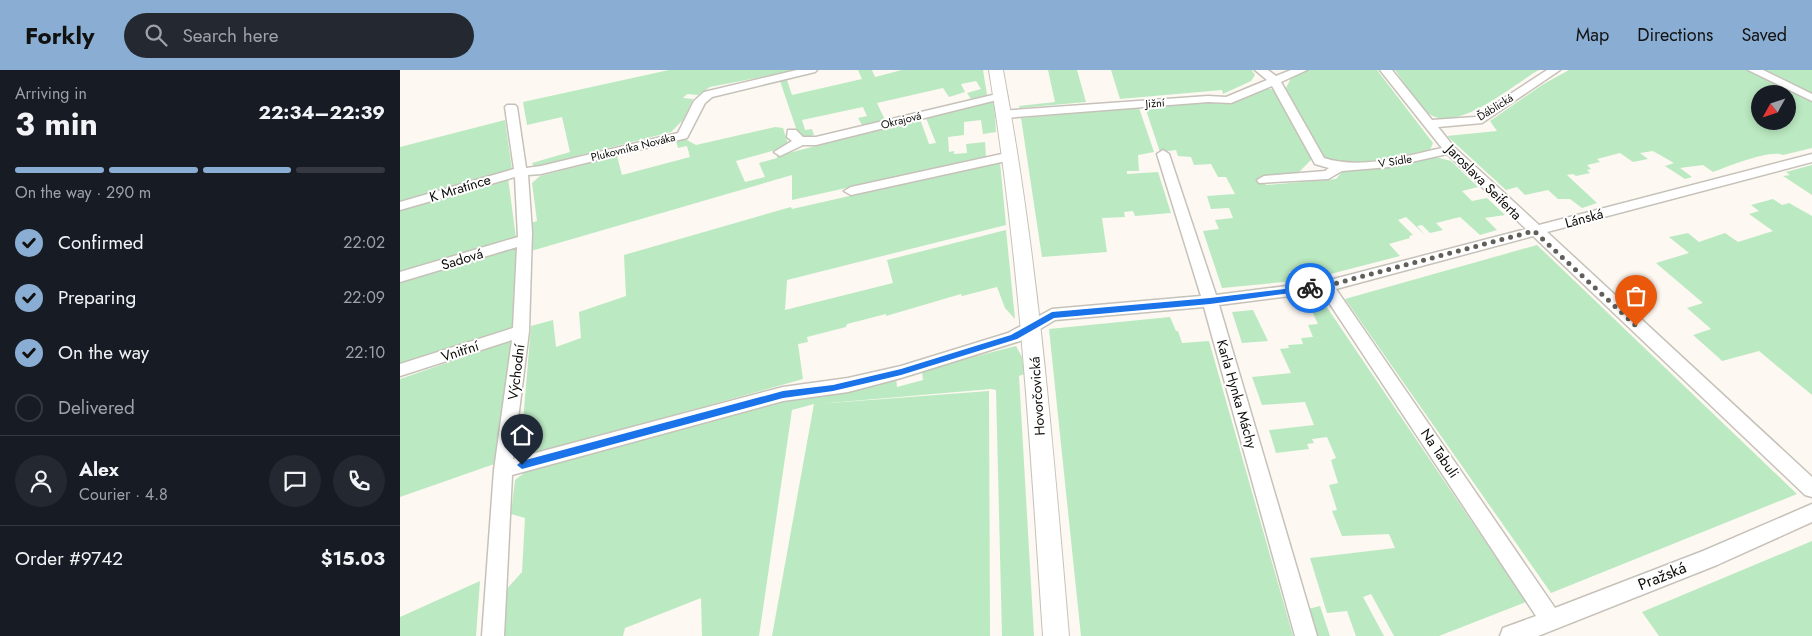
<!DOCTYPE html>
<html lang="en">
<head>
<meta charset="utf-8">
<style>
	body { margin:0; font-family:Jost,sans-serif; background:#242831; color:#f1f3f6; height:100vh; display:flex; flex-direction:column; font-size:19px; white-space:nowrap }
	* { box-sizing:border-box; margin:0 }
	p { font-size:16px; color:#9ea1a6 }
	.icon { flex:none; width:28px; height:28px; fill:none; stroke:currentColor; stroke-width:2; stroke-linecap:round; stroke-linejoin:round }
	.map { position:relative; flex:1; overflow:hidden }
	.side { display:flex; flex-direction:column; background:#171b24; width:400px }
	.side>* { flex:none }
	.needle { width:32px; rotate:230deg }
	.controls { position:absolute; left:1351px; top:15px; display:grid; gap:10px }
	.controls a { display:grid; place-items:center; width:45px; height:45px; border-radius:50%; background:#171b24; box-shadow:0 2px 8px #0003; font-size:25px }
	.pin { position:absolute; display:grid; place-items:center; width:42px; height:42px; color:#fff; margin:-51px -21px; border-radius:50% 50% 50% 0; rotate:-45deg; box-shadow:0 0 5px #0007 }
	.pin .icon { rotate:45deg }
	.courier { position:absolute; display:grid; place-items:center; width:50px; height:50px; margin:-25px; border:4px solid #1a73e8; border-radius:50%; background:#fff; color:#222; box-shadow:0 1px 6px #0007 }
	.head em { font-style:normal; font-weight:700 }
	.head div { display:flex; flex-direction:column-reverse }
	.head { display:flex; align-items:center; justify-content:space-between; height:85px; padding:0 15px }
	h1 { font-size:32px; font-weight:700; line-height:38px }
	.bar { display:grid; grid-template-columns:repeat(4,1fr); gap:8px 5px; align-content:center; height:60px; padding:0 15px }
	.bar i { height:6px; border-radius:4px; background:#363941 }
	.bar .selected { background:#8aaed3 }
	.bar p { grid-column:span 4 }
	.line { display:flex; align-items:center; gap:12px; padding:0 15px; border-top:1px solid #363941 }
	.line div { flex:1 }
	.round { display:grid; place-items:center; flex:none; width:52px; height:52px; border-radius:26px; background:#242831 }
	ol { padding:0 15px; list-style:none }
	li { display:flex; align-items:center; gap:15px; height:55px }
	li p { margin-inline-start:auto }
	li .icon { padding:5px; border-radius:50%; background:#8aaed3; color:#111; stroke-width:4 }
	li:last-child { color:#9ea1a6 }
	li i { width:28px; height:28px; border:2px solid #363941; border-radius:50% }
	header { display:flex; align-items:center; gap:30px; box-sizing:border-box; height:70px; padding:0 25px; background:#8aaed3; color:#111 }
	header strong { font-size:24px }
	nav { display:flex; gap:28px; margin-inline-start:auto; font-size:18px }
	.search { width:350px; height:45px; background:#242831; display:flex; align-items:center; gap:12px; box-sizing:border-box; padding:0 18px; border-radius:28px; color:#9ea1a6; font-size:19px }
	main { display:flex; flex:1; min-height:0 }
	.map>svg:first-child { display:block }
	.green { fill:#bbe9c1; fill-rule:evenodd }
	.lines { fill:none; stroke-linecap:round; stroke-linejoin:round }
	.minor-casing { stroke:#c6c2ba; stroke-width:3 }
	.tertiary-casing { stroke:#c6c2ba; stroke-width:2 }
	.minor { fill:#fff; fill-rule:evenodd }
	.tertiary { fill:#fff; fill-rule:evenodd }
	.route { fill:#1a73e8 }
	.done { stroke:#615f5a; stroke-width:5; stroke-dasharray:0 9 }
	.labels { text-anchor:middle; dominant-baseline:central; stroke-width:4; stroke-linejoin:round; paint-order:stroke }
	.far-street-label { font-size:11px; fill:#0d0c09; stroke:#fff }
	.street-label { font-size:14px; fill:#0d0c09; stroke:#fff }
	.near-street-label { font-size:16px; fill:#0d0c09; stroke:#fff }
</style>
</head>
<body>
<header>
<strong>Forkly</strong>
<div class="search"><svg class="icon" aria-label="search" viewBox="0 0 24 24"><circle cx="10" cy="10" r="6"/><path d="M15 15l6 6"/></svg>Search here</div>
<nav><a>Map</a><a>Directions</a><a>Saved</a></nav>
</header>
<main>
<section class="side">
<div class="head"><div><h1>3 min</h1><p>Arriving in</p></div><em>22:34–22:39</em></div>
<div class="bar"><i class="selected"></i><i class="selected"></i><i class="selected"></i><i></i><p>On the way · 290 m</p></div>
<ol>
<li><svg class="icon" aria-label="check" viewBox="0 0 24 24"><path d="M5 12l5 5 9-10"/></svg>Confirmed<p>22:02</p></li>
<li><svg class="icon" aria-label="check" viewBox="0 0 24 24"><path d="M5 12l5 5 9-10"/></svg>Preparing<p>22:09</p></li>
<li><svg class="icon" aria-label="check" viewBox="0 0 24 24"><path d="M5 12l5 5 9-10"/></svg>On the way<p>22:10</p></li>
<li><i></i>Delivered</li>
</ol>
<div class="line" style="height:90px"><a class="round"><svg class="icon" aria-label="person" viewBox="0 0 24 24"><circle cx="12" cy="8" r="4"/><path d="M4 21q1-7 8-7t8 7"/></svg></a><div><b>Alex</b><p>Courier · 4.8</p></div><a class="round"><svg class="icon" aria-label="chat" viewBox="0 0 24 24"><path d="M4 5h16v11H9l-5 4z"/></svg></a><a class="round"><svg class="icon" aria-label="phone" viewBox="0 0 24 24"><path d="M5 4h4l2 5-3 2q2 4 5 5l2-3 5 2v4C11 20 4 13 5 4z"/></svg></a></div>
<div class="line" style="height:65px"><div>Order #9742</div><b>$15.03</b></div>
</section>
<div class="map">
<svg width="1412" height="566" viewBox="0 0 1412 566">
	<rect width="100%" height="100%" fill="#fdf8f1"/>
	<path class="green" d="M269 0H397L310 17 298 25 287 24 283 28 293 29 283 50 271 62 134 97 132 93 170 82 162 47 127 55 123 32Z
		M458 0H472L475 7 502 0H583L587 25 571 29 567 23 581 19 576 11 561 14 565 22 549 27 543 18 477 33 485 50 462 55 458 48 467 46 463 37 402 50 405 60 412 59 414 65 407 67 398 64 380 11 387 10 392 25 462 9Z
		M648 0H677L686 32 620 38 619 36 655 32Z
		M711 0H852L855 5 851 11 823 24 822 20 720 29Z
		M908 0H977L1033 73 1030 80C1008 84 945 100 926 89 918 84 892 30 886 18L891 8Z
		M995 0H1139C1115 13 1055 66 1028 43 1015 33 1005 13 995 0Z
		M1169 0H1347L1412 31V78L1383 85C1370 79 1327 97 1313 102L1303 95 1280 98 1292 107 1285 109 1265 96 1274 93 1253 81 1240 83 1248 89 1233 92 1220 83 1197 89 1200 92 1187 95 1191 99 1187 100 1190 103 1176 106 1173 104 1167 105 1197 133 1182 138 1170 129H1158L1148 120 1125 125 1117 117 1106 120 1047 66 1097 61 1090 51 1142 15ZM1360 24H1388V51H1360Z
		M1362 0H1412V24Z
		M867 18 874 20 912 89 898 103 862 106 866 115 936 109 943 101 992 97 1036 87 1051 91 1078 117 1062 121 1072 131 1087 128 1105 145 1085 148 1097 160 1080 165 1060 147 1036 153 1043 160 1030 163 1022 155 1017 156 1025 165 1006 147 998 150 1013 165 1009 166 1010 168 989 174 1000 186 911 209H904L899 200 889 202 894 211 822 218 803 161 819 159 815 150 833 148 829 138 811 139 807 126 835 124 826 107H818L811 94 794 95 791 87 778 86 776 80 760 82 745 37 807 32 828 34Z
		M594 31 596 62 583 64 581 50 564 52V65L548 67 549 82 554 81V84L567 83 566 74 585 72 586 87 392 130V105L131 181V153L137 151 132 113 140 106 217 86 222 105 290 87 287 76 278 78 276 71 285 69 296 75 375 57 383 58 388 74 379 79 336 91 345 112 365 107 359 93 377 88V86L520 49 529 74 536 73 526 48Z
		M739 38 754 82 738 85 739 101H727V104L758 102 771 143 735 146 733 141 724 142 725 147 702 148 707 182 642 187 621 48Z
		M105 50 112 100 0 131V77Z
		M600 92 606 155 387 210 385 240 493 213 487 190 606 160 615 249 605 238 597 217 562 226 561 224 486 246V244L447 254 446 257 407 267 408 272 398 274 403 309 120 388 131 256 153 250 156 277 181 268 179 242 226 226 224 185 391 137 392 139Z
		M1412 95V125L1383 106 1390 105 1386 102Z
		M108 108 116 168 0 203V139Z
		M1373 129 1382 135 1389 133 1412 146V325L1359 281 1322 291 1319 288 1293 265 1311 259 1287 238 1303 233 1256 193 1289 183 1269 167 1288 163 1299 172 1325 163 1338 172 1373 161 1349 144 1359 141 1351 135Z
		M1137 175 1397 424 1151 523 945 229Z
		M116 178 112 259 0 297V213Z
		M924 233 1126 532 1039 566H994L971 524 963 527 984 566H956L947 541 927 543 910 488 995 478 989 464 942 466 932 441 937 440 929 415 938 413 931 390 936 388 927 367 912 369 914 373 907 374 909 379 876 383 869 360 914 355 905 332 862 335 852 307 891 303 880 279 889 278 888 275 903 274 901 268 913 267 908 255 918 254 909 235Z
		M853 240 868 271 842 273 832 242Z
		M770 247 776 261H778L782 273 809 271 893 566H681L649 259Z
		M113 270 100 392 0 427V309Z
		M616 276 622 287 624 304 619 306 634 566H602L596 320 591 319 417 334 589 321 590 566H372L414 334 392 340 359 566H302L301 528 225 558 223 566H101L104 522 122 502 125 448 111 444 115 410 128 400 377 331 496 308 497 317 523 310 522 300Z
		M1412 471V566H1259L1242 542Z
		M80 511 76 566H0V547Z
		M920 536 930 566H910L904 540Z"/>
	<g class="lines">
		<defs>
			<path id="minor" d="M397 0H417L415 2 312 27 305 33 287 68 141 104 128 105 132 162 129 261 113 389 383 317 448 308 501 296 608 263 652 239 801 226 757 84 763 80 769 84 816 225 926 211 1126 159 1047 84 989 97 942 101 928 109 859 113 857 110 864 106 925 101 929 98 915 94 872 16 831 33 808 32 604 48 598 44 600 41 808 26 826 27 867 10 855 0H868L876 6 891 0H907L881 12 924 88C961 100 1005 86 1042 78L980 0H992L1032 50 1075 47 1147 0H1160L1082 53 1038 57 1054 77 1139 155 1412 84V92L1147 162 1412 407V427L1405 425 1133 166 936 219 1155 538 1303 481 1412 434V452L1317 495 1138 566H1100L1103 558 1136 546 922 222 819 235 917 566H895L804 237 655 250 620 271 501 308 448 322 383 331 112 405 104 566H82L94 400 112 270 0 306V294L113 258 117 177 0 212V202L118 167 115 107 0 140V132L114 99 105 37 107 35H115L117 37 126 98 141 96 278 63 294 31 304 22Z
				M1348 0H1363L1412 24V31Z
				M601 23 607 26 605 28 416 75H403L380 86 374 82 392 71 387 67 388 60H396L403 67H416Z
				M611 82 615 83 617 86 615 89 451 125 444 121 451 117Z"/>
			<path id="tertiary" d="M589 0H603C638 187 653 376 669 566H643C630 377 620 188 589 0Z"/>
		</defs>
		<use href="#minor" class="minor-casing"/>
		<use href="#tertiary" class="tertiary-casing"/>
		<use href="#minor" class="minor"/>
		<use href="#tertiary" class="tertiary"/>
	</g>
	<path class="route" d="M910 216H913V220L810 234 654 248 617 269 501 305 433 321 383 328 122 399 117 395 122 391 383 321 433 315 501 299 611 265 652 242 810 228Z"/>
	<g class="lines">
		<path class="done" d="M910 218 926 216 1134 161 1236 256"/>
	</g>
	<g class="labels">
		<g class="far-street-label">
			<text transform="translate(755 33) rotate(-4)">Jižní</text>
			<text transform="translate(1095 37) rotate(-32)">Ďáblická</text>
			<text transform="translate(501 50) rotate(-14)">Okrajová</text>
			<text transform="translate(233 77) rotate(-14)">Plukovníka Nováka</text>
			<text transform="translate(995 91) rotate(-9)">V Sídle</text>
		</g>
		<g class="street-label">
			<text transform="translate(1084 112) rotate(45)">Jaroslava Seiferta</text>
			<text transform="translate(60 118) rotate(-17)">K Mratínce</text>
			<text transform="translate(1184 148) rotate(-15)">Lánská</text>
			<text transform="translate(62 189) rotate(-17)">Sadová</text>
			<text transform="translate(60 281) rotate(-18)">Vnitřní</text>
			<text transform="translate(116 302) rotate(-83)">Východní</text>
			<text transform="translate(837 324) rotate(74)">Karla Hynka Máchy</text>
			<text transform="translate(637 326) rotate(-94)">Hovorčovická</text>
			<text transform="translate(1040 383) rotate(56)">Na Tabuli</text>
		</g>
		<g class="near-street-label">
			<text transform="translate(1262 506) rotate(-22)">Pražská</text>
		</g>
	</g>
</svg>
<div class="controls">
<a><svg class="needle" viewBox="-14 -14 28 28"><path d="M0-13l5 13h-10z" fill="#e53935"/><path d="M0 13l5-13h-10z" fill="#9ea1a6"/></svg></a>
</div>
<div class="pin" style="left:1236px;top:256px;background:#ea580c"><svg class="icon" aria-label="bag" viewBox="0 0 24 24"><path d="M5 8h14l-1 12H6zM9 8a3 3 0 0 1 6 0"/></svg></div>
<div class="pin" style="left:122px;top:395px;background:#1f2937"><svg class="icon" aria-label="home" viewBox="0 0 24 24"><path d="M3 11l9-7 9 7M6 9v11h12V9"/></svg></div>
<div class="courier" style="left:910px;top:218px"><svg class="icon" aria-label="bike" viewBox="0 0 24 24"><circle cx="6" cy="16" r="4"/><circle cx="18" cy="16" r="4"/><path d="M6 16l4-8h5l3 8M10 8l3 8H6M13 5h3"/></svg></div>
</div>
</main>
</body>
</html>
